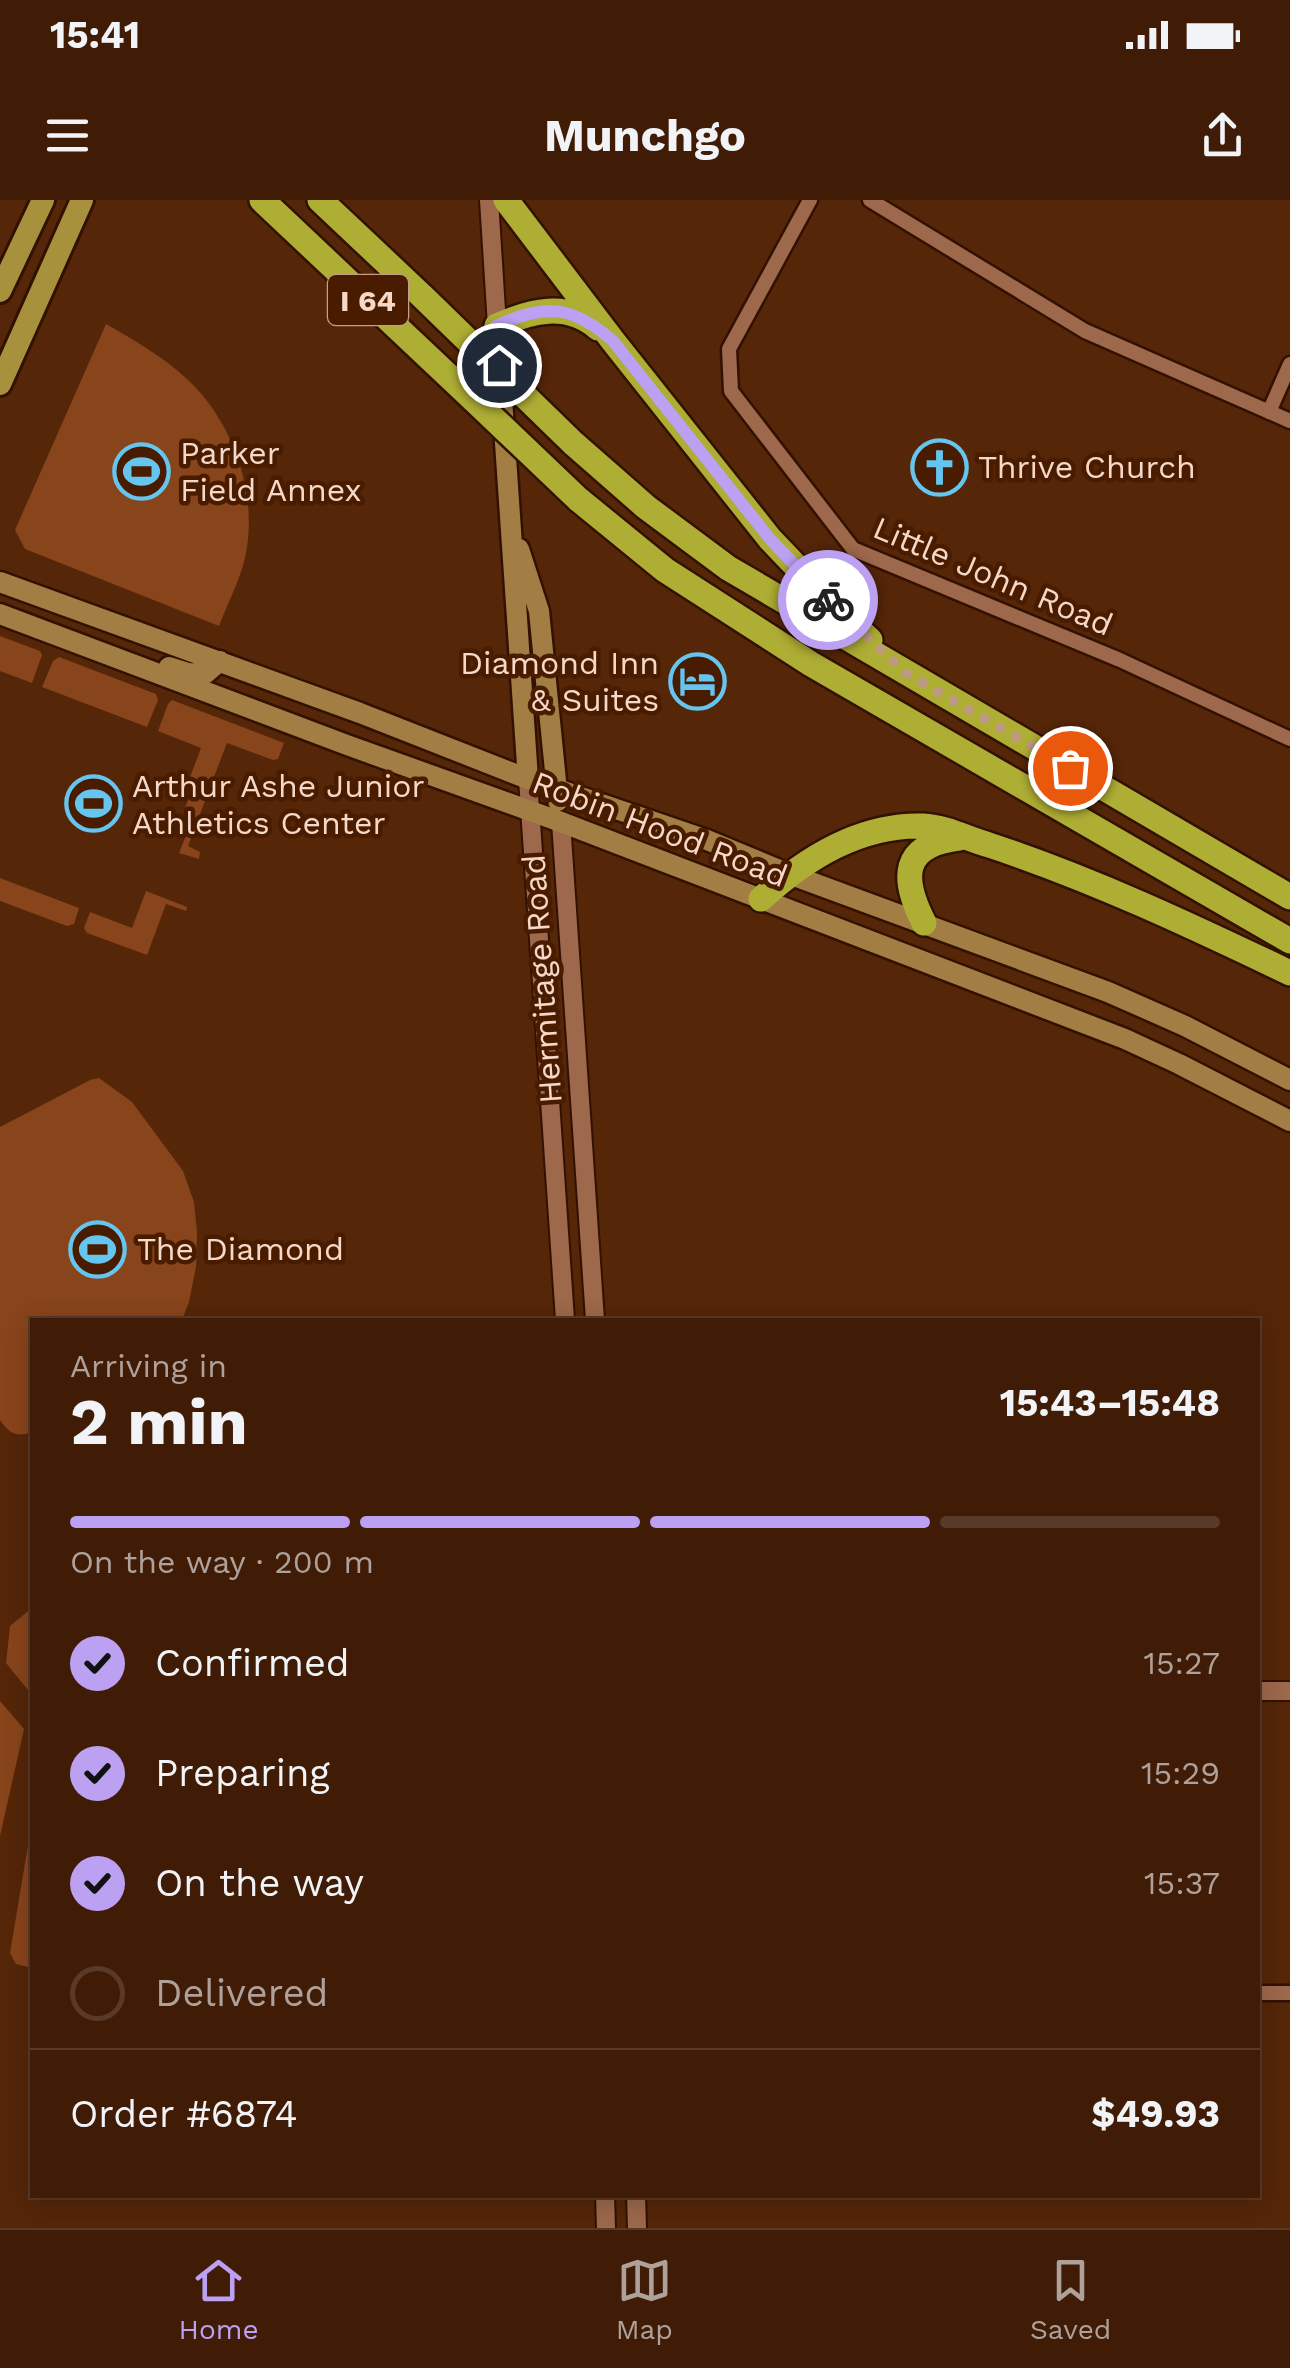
<!DOCTYPE html>
<html lang="en">
<head>
<meta charset="utf-8">
<style>
	body { margin:0; font-family:"Work Sans",sans-serif; background:#4b2914; color:#f1f3f6; height:100vh; display:flex; flex-direction:column; font-size:38px; white-space:nowrap }
	* { box-sizing:border-box; margin:0 }
	p { font-size:32px; color:#aea19b }
	.icon { flex:none; width:55px; height:55px; fill:none; stroke:currentColor; stroke-width:2; stroke-linecap:round; stroke-linejoin:round }
	.map { position:relative; flex:1; overflow:hidden }
	.details { position:absolute; left:30px; top:1118px; width:1230px; height:880px; display:flex; flex-direction:column; background:#401c06; border-radius:0px; box-shadow:0 5px 25px #0003,0 0 0 2px #593a28 }
	.details>* { flex:none }
	.pin { position:absolute; display:grid; place-items:center; width:85px; height:85px; color:#fff; margin:-42px; border:5px solid #fff; border-radius:50%; box-shadow:0 2px 10px #0007 }
	.courier { position:absolute; display:grid; place-items:center; width:100px; height:100px; margin:-50px; border:8px solid #bca0f2; border-radius:50%; background:#fff; color:#222; box-shadow:0 2px 12px #0007 }
	.headline em { font-style:normal; font-weight:700 }
	.headline div { display:flex; flex-direction:column-reverse }
	.headline { display:flex; align-items:center; justify-content:space-between; height:170px; padding:0 40px }
	h1 { font-size:65px; font-weight:700; line-height:75px }
	.bar { display:grid; grid-template-columns:repeat(4,1fr); gap:15px 10px; align-content:center; height:120px; padding:0 40px }
	.bar i { height:12px; border-radius:8px; background:#593a28 }
	.bar .selected { background:#bca0f2 }
	.bar p { grid-column:span 4 }
	.line { display:flex; align-items:center; gap:25px; padding:0 40px; border-top:2px solid #593a28 }
	.line div { flex:1 }
	ol { padding:0 40px; list-style:none }
	li { display:flex; align-items:center; gap:30px; height:110px }
	li p { margin-inline-start:auto }
	li .icon { padding:10px; border-radius:50%; background:#bca0f2; color:#111; stroke-width:4 }
	li:last-child { color:#aea19b }
	li i { width:55px; height:55px; border:5px solid #593a28; border-radius:50% }
	.status { display:flex; justify-content:space-between; align-items:center; height:70px; padding:0 50px; background:#401c06; direction:ltr }
	.status svg { height:28px; fill:currentColor }
	header { display:flex; justify-content:space-between; align-items:center; height:130px; padding:0 40px; background:#401c06; font-size:45px; font-weight:700 }
	.dock { display:flex; justify-content:space-around; align-items:center; height:140px; border-top:2px solid #593a28; background:#401c06; font-size:28px; color:#aea19b }
	.dock a { display:grid; justify-items:center; gap:5px }
	.dock .selected { color:#bca0f2 }
	.map>svg:first-child { display:block }
	.green { fill:#88441b }
	.lines { fill:none; stroke-linecap:round; stroke-linejoin:round }
	.minor-casing { stroke:#310; stroke-width:19 }
	.tertiary-casing { stroke:#310; stroke-width:22 }
	.secondary-casing { stroke:#310; stroke-width:25 }
	.primary-casing { stroke:#310; stroke-width:28 }
	.motorway-casing { stroke:#310; stroke-width:30 }
	.minor { stroke:#9d684b; stroke-width:14 }
	.tertiary { stroke:#9d684b; stroke-width:18 }
	.secondary { stroke:#a27d44; stroke-width:20 }
	.primary { stroke:#a7913d; stroke-width:22 }
	.motorway { stroke:#aead34; stroke-width:25 }
	.motorway-bridge-casing { stroke:#310; stroke-width:30; stroke-linecap:butt }
	.motorway-bridge { stroke:#aead34; stroke-width:25 }
	.done { stroke:#be9a85; stroke-width:10; stroke-dasharray:0 18 }
	.route { stroke:#bca0f2; stroke-width:12 }
	.labels { text-anchor:middle; dominant-baseline:central; stroke-width:9; stroke-linejoin:round; paint-order:stroke }
	.shield { fill:#491c00; stroke:#c2a08c; stroke-width:2.5 }
	.shield-label { font-size:30px; font-weight:bold; fill:#f6d8c8 }
	.poi-label { font-size:32px; fill:#f6d8c8; stroke:#491c00; text-anchor:start }
	.street-label { font-size:32px; fill:#f6d8c8; stroke:#491c00 }
</style>
</head>
<body>
<div class="status"><b>15:41</b><svg viewBox="0 0 49 12"><path d="M0 12V9h3v3zM5 12V6h3v6zM10 12V3h3v9zM15 12V0h3v12zM26 1h20v11H26zM47 4h2v5h-2z"/></svg></div>
<header><svg class="icon" aria-label="menu" viewBox="0 0 24 24"><path d="M4 6h16M4 12h16M4 18h16"/></svg>Munchgo<svg class="icon" aria-label="share" viewBox="0 0 24 24"><path d="M12 15V3M7 8l5-5 5 5M5 13v7h14v-7"/></svg></header>
<div class="map">
<svg width="1290" height="2028" viewBox="0 0 1290 2028">
	<rect width="100%" height="100%" fill="#552608"/>
	<path class="green" d="M106 124C134 140 164 157 188 180 235 224 260 299 244 362 238 384 227 405 219 426L25 349 15 330Z
		M0 436 40 451 42 455 32 483 0 471Z
		M59 457 156 494 158 500 147 527 42 487 53 461Z
		M172 500 284 543 278 559 273 560 227 543 207 595 186 588 201 548 158 531 168 504Z
		M190 596 205 601 188 646 200 652 199 659 179 653 193 618 183 612Z
		M0 678 79 708 74 724 67 726 0 701Z
		M146 691 187 707 186 711 166 704 147 755 87 733 84 728 90 712 132 728Z
		M99 878 132 902 183 971 194 1002 197 1032 196 1067 189 1102 182 1120H32V1232C16 1238 9 1233 0 1220V927L90 880Z
		M32 1408V1495L6 1463 10 1426Z
		M0 1501 24 1529 0 1636Z
		M32 1621V1768L16 1764 10 1753Z"/>
	<g class="lines">
		<defs>
			<path id="minor" d="M810 0 729 149 731 191 853 349 1120 460 1290 539
				M870 0 1085 131 1290 221
				M1269 212 1290 164
				M1258 1793H1290"/>
			<path id="tertiary" d="M489 0 497 126
				M528 579 565 1120
				M561 622 595 1120
				M1258 1491H1290
				M605 1995 606 2028
				M636 1995 637 2028"/>
			<path id="secondary" d="M497 126 528 579
				M519 349 539 411 558 601
				M0 382 360 513 528 579 707 640 789 674 1108 792 1185 826 1290 880
				M0 414 347 545 561 622 1125 839 1179 864 1290 921
				M169 467 188 473 205 474 220 461"/>
			<path id="primary" d="M0 91 43 0
				M0 184 82 0"/>
			<path id="motorway" d="M262 0 474 200
				M320 0 423 97
				M506 0 613 141 770 339 833 405 870 440
				M497 126C530 111 567 101 598 128
				M573 243 646 307 728 368 1290 697
				M578 299 665 370 811 464 1290 741
				M761 699C806 658 860 624 923 626 946 627 968 639 989 645 1092 679 1192 726 1290 773
				M924 723C901 678 901 645 959 638"/>
		</defs>
		<use href="#minor" class="minor-casing"/>
		<use href="#tertiary" class="tertiary-casing"/>
		<use href="#secondary" class="secondary-casing"/>
		<use href="#primary" class="primary-casing"/>
		<use href="#motorway" class="motorway-casing"/>
		<use href="#minor" class="minor"/>
		<use href="#tertiary" class="tertiary"/>
		<use href="#secondary" class="secondary"/>
		<use href="#primary" class="primary"/>
		<use href="#motorway" class="motorway"/>
		<defs>
			<path id="motorway-bridge" d="M423 97 573 243
				M474 200 578 299"/>
		</defs>
		<use href="#motorway-bridge" class="motorway-bridge-casing"/>
		<use href="#motorway-bridge" class="motorway-bridge"/>
	</g>
	<g class="lines">
		<path class="done" d="M828 400 907 474 1070 568"/>
		<path class="route" d="M499 165 496 126C546 103 572 105 613 141L770 339 828 400"/>
	</g>
	<defs>
		<symbol id="church-ring" viewBox="-11 -11 22 22"><circle r="9.5" fill="#491c00" stroke="#65c5ee" stroke-width="1.5"/><path d="M-1.2-6h2.4v3.5h3.3v2.4h-3.3V6h-2.4V-.1h-3.3v-2.4h3.3Z" fill="#65c5ee"/></symbol>
		<symbol id="stadium-ring" viewBox="-11 -11 22 22"><circle r="9.5" fill="#491c00" stroke="#65c5ee" stroke-width="1.5"/><path d="M0-5a6.5 5 0 1 0 0 10a6.5 5 0 1 0 0-10ZM-3.5-1.8h7v3.6h-7Z" fill="#65c5ee"/></symbol>
		<symbol id="hotel-ring" viewBox="-11 -11 22 22"><circle r="9.5" fill="#491c00" stroke="#65c5ee" stroke-width="1.5"/><path d="M-6-4.5h1.5V1H6V5H4.5V3h-9V5H-6ZM-4 0a1.8 1.8 0 1 1 3.6 0ZM.5 0V-2.5h3Q6-2.5 6 0Z" fill="#65c5ee"/></symbol>
	</defs>
	<g fill-rule="evenodd">
		<use href="#church-ring" x="908" y="236" width="63" height="63"/>
		<use href="#stadium-ring" x="110" y="240" width="63" height="63"/>
		<use href="#hotel-ring" x="666" y="450" width="63" height="63"/>
		<use href="#stadium-ring" x="62" y="572" width="63" height="63"/>
		<use href="#stadium-ring" x="66" y="1018" width="63" height="63"/>
	</g>
	<g class="labels">
		<rect class="shield" x="328" y="75" width="80" height="50" rx="8"/>
		<g class="shield-label">
			<text x="368" y="100">I 64</text>
		</g>
		<g class="poi-label">
			<text x="180" y="253">Parker<tspan x="180" dy="37">Field Annex</tspan></text>
			<text x="978" y="267">Thrive Church</text>
			<text x="659" y="463" text-anchor="end">Diamond Inn<tspan x="659" dy="37">&amp; Suites</tspan></text>
			<text x="132" y="586">Arthur Ashe Junior<tspan x="132" dy="37">Athletics Center</tspan></text>
			<text x="137" y="1049">The Diamond</text>
		</g>
		<g class="street-label">
			<text transform="translate(993 376) rotate(23)">Little John Road</text>
			<text transform="translate(660 629) rotate(21)">Robin Hood Road</text>
			<text transform="translate(542 779) rotate(-94)">Hermitage Road</text>
		</g>
	</g>
</svg>
<div class="pin" style="left:1070px;top:568px;background:#ea580c"><svg class="icon" aria-label="bag" viewBox="0 0 24 24"><path d="M5 8h14l-1 12H6zM9 8a3 3 0 0 1 6 0"/></svg></div>
<div class="pin" style="left:499px;top:165px;background:#1f2937"><svg class="icon" aria-label="home" viewBox="0 0 24 24"><path d="M3 11l9-7 9 7M6 9v11h12V9"/></svg></div>
<div class="courier" style="left:828px;top:400px"><svg class="icon" aria-label="bike" viewBox="0 0 24 24"><circle cx="6" cy="16" r="4"/><circle cx="18" cy="16" r="4"/><path d="M6 16l4-8h5l3 8M10 8l3 8H6M13 5h3"/></svg></div>
<section class="details">
<div class="headline"><div><h1>2 min</h1><p>Arriving in</p></div><em>15:43–15:48</em></div>
<div class="bar"><i class="selected"></i><i class="selected"></i><i class="selected"></i><i></i><p>On the way · 200 m</p></div>
<ol>
<li><svg class="icon" aria-label="check" viewBox="0 0 24 24"><path d="M5 12l5 5 9-10"/></svg>Confirmed<p>15:27</p></li>
<li><svg class="icon" aria-label="check" viewBox="0 0 24 24"><path d="M5 12l5 5 9-10"/></svg>Preparing<p>15:29</p></li>
<li><svg class="icon" aria-label="check" viewBox="0 0 24 24"><path d="M5 12l5 5 9-10"/></svg>On the way<p>15:37</p></li>
<li><i></i>Delivered</li>
</ol>
<div class="line" style="height:130px"><div>Order #6874</div><b>$49.93</b></div>
</section>
</div>
<nav class="dock">
<a class="selected"><svg class="icon" aria-label="home" viewBox="0 0 24 24"><path d="M3 11l9-7 9 7M6 9v11h12V9"/></svg>Home</a>
<a><svg class="icon" aria-label="map" viewBox="0 0 24 24"><path d="M3 6l6-2 6 2 6-2v14l-6 2-6-2-6 2zM9 4v14M15 6v14"/></svg>Map</a>
<a><svg class="icon" aria-label="saved" viewBox="0 0 24 24"><path d="M7 4h10v16l-5-4-5 4z"/></svg>Saved</a>
</nav>
</body>
</html>
